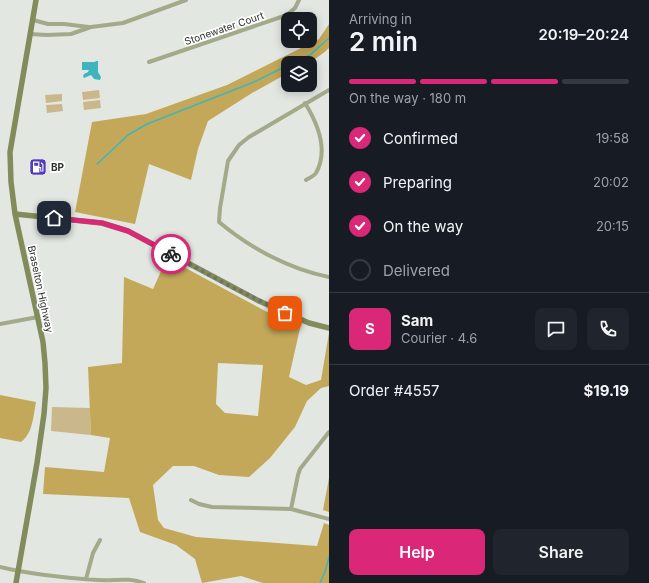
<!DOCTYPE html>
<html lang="en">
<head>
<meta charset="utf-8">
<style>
	body { margin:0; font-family:Inter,sans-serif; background:#20242c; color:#f1f3f6; height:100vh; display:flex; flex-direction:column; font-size:15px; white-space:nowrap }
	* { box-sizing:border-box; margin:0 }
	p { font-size:13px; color:#9ea1a6 }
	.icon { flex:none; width:22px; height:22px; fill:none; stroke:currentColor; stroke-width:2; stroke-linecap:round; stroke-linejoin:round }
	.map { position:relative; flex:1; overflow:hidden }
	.details { display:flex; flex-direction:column; background:#171b24; width:320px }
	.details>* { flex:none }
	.buttons { position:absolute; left:281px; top:12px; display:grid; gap:8px }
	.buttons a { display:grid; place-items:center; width:36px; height:36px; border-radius:8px; background:#171b24; box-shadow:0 2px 10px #0003; font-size:20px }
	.pin { position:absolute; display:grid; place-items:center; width:34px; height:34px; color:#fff; margin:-17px; border-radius:8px; box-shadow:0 2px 6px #0006 }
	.courier { position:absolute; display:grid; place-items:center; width:40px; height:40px; margin:-20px; border:3px solid #db2777; border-radius:50%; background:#fff; color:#222; box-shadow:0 1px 5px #0007 }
	.overview em { font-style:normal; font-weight:600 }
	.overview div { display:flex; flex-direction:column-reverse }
	.overview { display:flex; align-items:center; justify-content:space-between; height:68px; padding:0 20px }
	h1 { font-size:26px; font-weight:600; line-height:30px }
	.bar { display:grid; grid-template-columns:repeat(4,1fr); gap:6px 4px; align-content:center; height:48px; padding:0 20px }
	.bar i { height:5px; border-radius:3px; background:#363941 }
	.bar .selected { background:#db2777 }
	.bar p { grid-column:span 4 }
	.line { display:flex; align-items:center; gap:10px; padding:0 20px; border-top:1px solid #363941 }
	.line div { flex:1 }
	.round { display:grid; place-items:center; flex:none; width:42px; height:42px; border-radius:8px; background:#20242c }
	ol { padding:0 20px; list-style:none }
	li { display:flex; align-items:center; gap:12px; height:44px }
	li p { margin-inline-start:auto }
	li .icon { padding:4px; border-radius:50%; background:#db2777; color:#fff; stroke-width:4 }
	li:last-child { color:#9ea1a6 }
	li i { width:22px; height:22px; border:2px solid #363941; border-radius:50% }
	.action { display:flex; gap:8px; margin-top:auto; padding:8px 20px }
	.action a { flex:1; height:46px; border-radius:8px; background:#db2777; color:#fff; font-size:16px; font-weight:600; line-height:46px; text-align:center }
	.action a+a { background:#20242c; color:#f1f3f6 }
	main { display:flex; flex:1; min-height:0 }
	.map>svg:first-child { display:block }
	.green { fill:#cab88a }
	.forest { fill:#c4a859; fill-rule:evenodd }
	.water { fill:#3eb5bc }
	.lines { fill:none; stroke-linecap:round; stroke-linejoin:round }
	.stream { stroke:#3eb5bc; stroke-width:1.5 }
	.street { stroke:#a2aa89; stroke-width:4 }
	.secondary { stroke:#828c5b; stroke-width:5.5 }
	.done { stroke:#6e716e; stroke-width:4; stroke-dasharray:0 7.2 }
	.route { stroke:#db2777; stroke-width:5 }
	.labels { text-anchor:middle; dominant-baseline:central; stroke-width:3.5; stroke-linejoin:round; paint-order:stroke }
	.street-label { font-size:10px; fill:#2f312f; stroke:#fff }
	.poi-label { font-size:10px; font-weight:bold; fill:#2f312f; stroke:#fff; text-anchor:start }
</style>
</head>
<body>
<main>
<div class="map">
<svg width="329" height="583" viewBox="0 0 329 583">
	<rect width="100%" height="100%" fill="#e2e7e2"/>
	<path class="green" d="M99 90 100 98 83 100 82 92Z
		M62 94V101L46 103 45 95Z
		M100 100 101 108 84 110 83 102Z
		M62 104 63 111 47 113 46 105Z
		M52 407 90 408 91 435 51 431Z"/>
	<path class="forest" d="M329 24V48C314 62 307 63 288 63V73L252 93 208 121 198 149 191 180 149 164 135 224 75 212 92 122 146 114 227 85 319 39Z
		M167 258 269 313 301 324 289 377 306 385 321 380 329 333V386L321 388 307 401 295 427 270 458 249 477 219 475 194 466H173L153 485 158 520 164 528 196 537 317 546 324 523 329 525V583H263L241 576 202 583 195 559 176 545 140 532 129 498 43 494 45 467 104 472 110 438 91 435 88 367 122 363 124 277 153 289ZM218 363 263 365 258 416 225 413 216 404Z
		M0 395 36 402C33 417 33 433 21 442L0 438Z
		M329 478V512L323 510Z"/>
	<path class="water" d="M96 61H98V72L101 77 100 80 94 79 91 75 84 78 83 76 84 74 88 72 89 70H82V62H95Z"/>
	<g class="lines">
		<path class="stream" d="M292 63 310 55 329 38
			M97 164 128 135 147 124 254 82 288 65
			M320 583 325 572 329 557"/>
		<path class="street" d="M33 20 48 24H64L89 27
			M30 34 47 35 71 34 91 27 123 23 186 0
			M149 62 287 15 295 8 299 0
			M329 90 249 137 239 145 228 161 220 208 219 222C250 248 289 269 329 277
			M305 103C318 124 329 150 316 173 314 176 309 178 306 180
			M0 324 38 317
			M191 500 199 504 212 507 291 509 329 519
			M291 509 298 475 300 469 329 432
			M0 567C32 575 66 578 98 580 114 581 129 577 144 583
			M86 579 93 553 100 540"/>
		<path class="secondary" d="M15 214 102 223 128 231 259 301 309 323 329 328
			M16 583 37 463 44 414 46 388 45 363 43 342 15 214 11 182 10 152 36 0"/>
	</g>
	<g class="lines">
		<path class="done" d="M171 254 228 285 285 313"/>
		<path class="route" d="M54 218 102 223 128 231 171 254"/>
	</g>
	<defs>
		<symbol id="fuel-square" viewBox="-11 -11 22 22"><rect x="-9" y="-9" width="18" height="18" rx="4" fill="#513db5" stroke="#fff"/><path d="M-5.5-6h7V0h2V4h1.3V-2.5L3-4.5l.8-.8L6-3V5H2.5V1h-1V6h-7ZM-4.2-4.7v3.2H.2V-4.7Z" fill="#fff"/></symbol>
	</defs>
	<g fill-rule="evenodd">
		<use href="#fuel-square" x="28" y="157" width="20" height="20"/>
	</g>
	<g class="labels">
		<g class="street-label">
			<text transform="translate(224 28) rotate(-19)">Stonewater Court</text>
			<text transform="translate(41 289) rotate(78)">Braselton Highway</text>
		</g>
		<g class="poi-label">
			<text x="51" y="167">BP</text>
		</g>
	</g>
</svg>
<div class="buttons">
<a><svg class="icon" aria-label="locate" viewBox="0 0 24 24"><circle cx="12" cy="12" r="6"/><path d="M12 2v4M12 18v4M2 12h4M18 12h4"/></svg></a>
<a><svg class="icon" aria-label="layers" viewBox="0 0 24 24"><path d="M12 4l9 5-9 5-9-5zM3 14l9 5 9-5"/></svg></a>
</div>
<div class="pin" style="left:285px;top:313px;background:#ea580c"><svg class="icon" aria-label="bag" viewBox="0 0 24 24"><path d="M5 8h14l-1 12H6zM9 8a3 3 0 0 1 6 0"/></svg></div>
<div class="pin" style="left:54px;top:218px;background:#1f2937"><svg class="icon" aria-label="home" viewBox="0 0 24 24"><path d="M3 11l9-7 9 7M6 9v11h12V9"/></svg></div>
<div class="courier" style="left:171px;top:254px"><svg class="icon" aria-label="bike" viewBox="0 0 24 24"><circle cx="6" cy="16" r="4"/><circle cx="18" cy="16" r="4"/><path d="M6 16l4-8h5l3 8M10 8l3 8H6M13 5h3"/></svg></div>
</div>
<section class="details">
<div class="overview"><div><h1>2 min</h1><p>Arriving in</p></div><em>20:19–20:24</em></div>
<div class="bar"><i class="selected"></i><i class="selected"></i><i class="selected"></i><i></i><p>On the way · 180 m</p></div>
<ol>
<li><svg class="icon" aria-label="check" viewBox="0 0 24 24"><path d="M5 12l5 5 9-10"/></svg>Confirmed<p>19:58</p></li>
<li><svg class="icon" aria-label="check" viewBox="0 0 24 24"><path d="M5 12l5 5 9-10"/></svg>Preparing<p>20:02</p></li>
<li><svg class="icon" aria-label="check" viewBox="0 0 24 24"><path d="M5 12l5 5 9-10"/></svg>On the way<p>20:15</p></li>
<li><i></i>Delivered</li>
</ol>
<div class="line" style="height:72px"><b class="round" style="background:#db2777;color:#fff">S</b><div><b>Sam</b><p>Courier · 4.6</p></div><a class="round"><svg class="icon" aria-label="chat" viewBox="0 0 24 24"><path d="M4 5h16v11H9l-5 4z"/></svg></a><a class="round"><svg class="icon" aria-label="phone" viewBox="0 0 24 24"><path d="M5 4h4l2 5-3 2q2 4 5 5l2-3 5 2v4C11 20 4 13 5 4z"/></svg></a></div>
<div class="line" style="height:52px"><div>Order #4557</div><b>$19.19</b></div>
<div class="action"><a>Help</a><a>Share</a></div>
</section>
</main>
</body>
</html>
